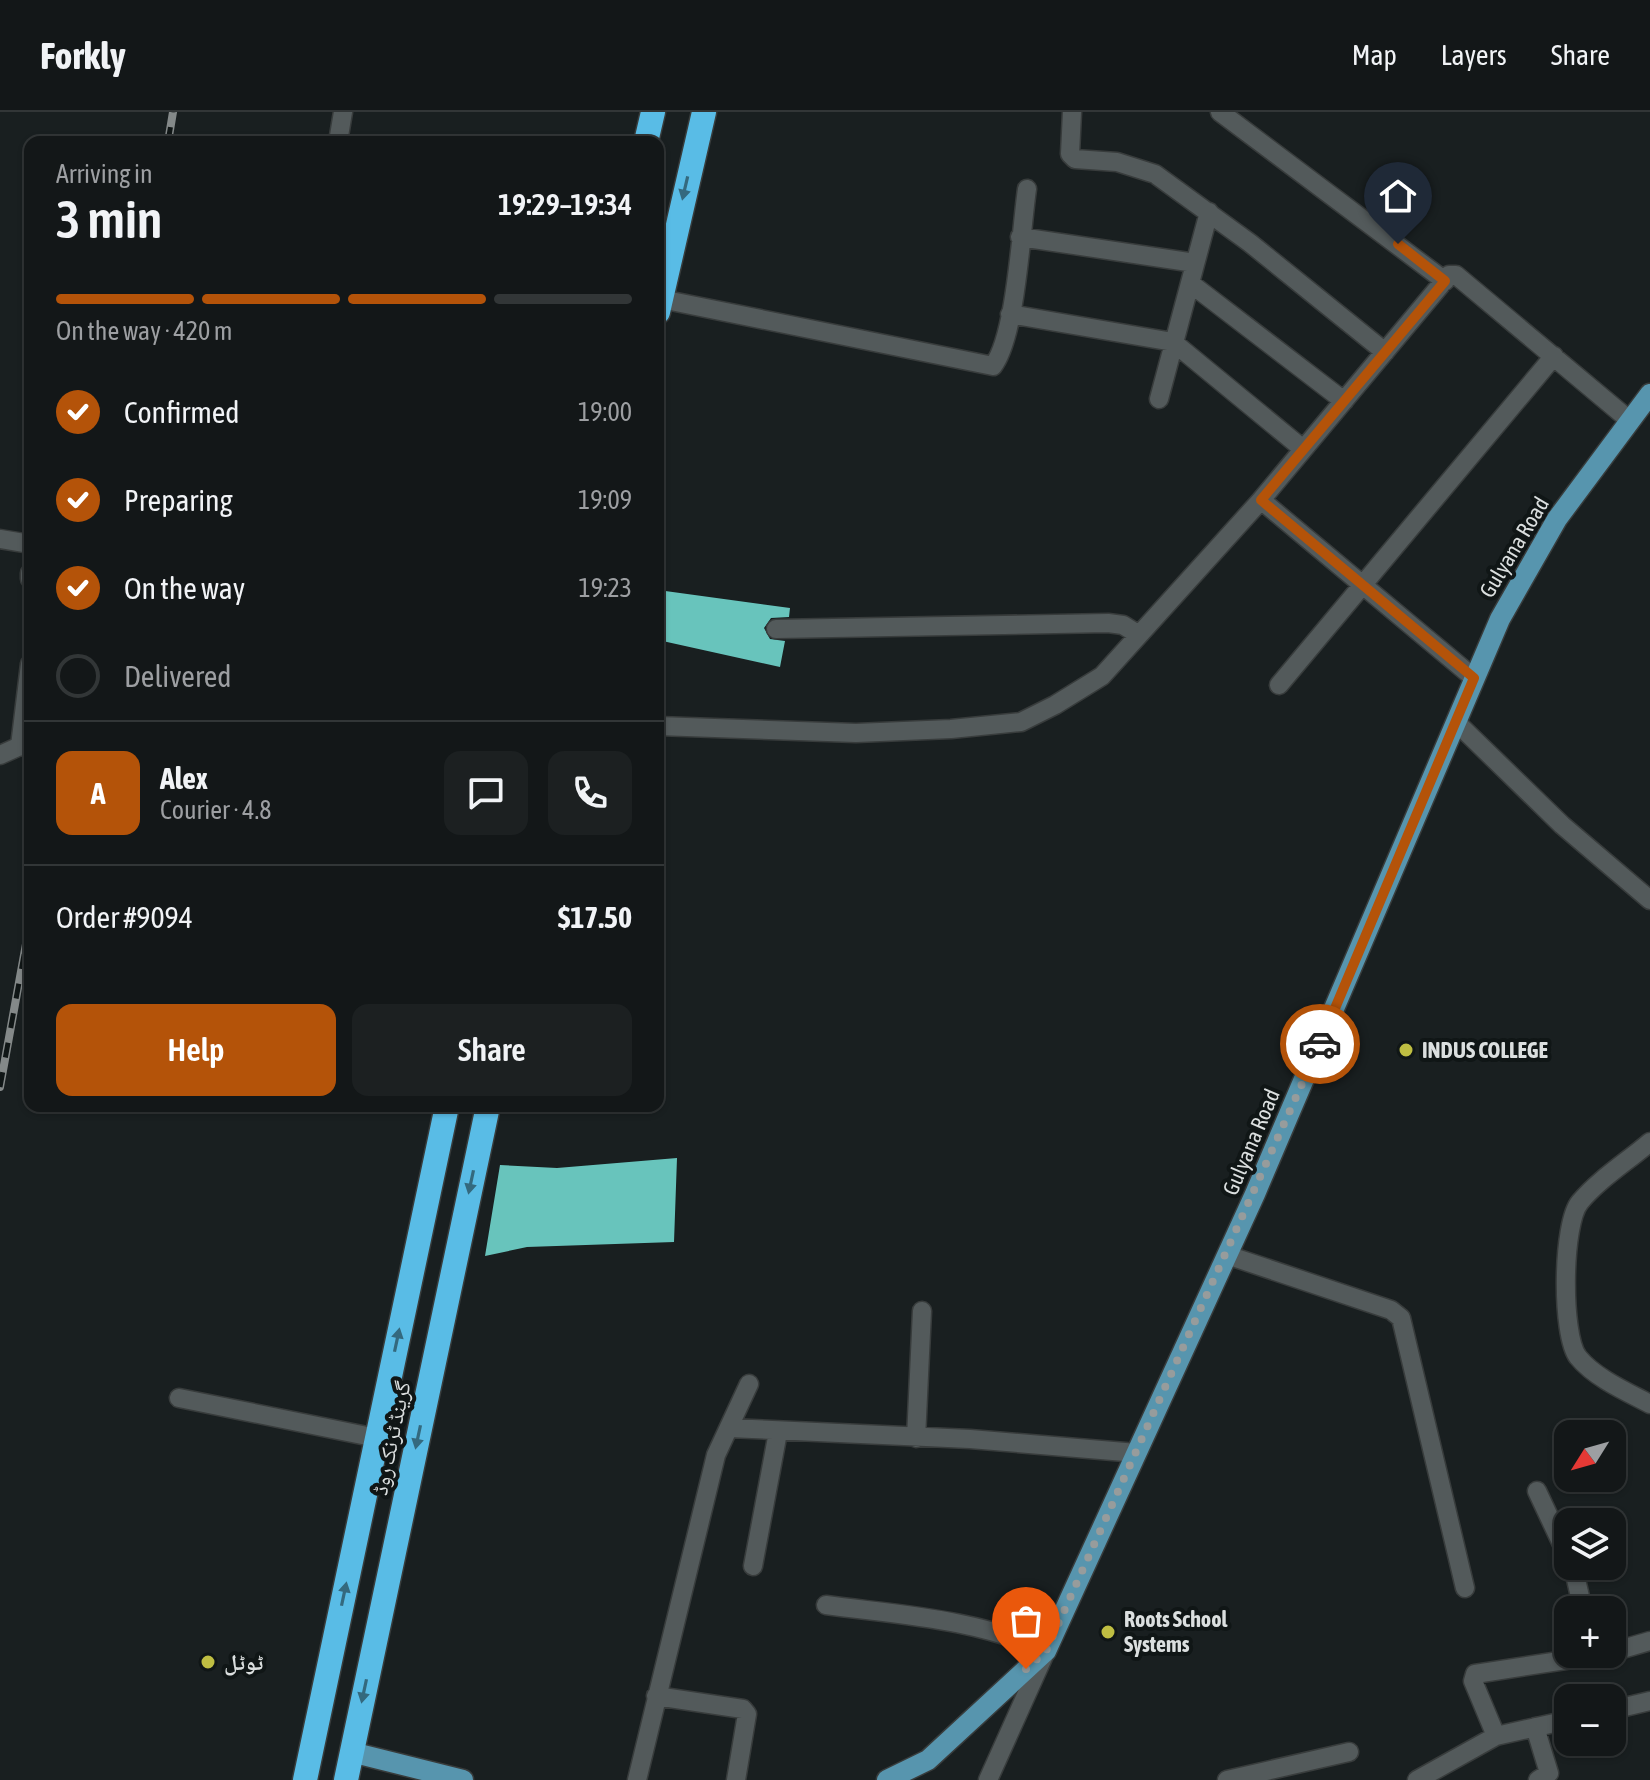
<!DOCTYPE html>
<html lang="en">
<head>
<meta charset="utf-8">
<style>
	body { margin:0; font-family:"Asap Condensed","Noto Naskh Arabic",sans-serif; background:#1c2021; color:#f1f3f6; height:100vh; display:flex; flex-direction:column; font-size:30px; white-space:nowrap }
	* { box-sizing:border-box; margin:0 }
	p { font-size:26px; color:#9d9fa2 }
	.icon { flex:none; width:44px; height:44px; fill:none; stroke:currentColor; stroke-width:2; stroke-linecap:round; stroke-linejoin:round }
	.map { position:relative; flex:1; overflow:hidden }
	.panel { position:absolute; left:24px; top:24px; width:640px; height:976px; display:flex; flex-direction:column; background:#131718; border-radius:16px; box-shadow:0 2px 6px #0004,0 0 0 2px #323637 }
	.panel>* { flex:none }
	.needle { width:52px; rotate:233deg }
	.fabs { position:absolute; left:1554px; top:1308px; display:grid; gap:16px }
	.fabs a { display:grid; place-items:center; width:72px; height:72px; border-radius:16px; background:#131718; box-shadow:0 2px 6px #0004,0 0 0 2px #323637; font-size:40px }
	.pin { position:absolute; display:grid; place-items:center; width:68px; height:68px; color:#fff; margin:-82px -34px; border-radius:50% 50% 50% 0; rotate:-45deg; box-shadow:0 0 8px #0007 }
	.pin .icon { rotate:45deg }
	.courier { position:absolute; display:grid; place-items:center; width:80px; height:80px; margin:-40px; border:6px solid #b45309; border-radius:50%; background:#fff; color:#222; box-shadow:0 2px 10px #0007 }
	.overview em { font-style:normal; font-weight:600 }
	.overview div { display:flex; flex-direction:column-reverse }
	.overview { display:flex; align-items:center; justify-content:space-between; height:136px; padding:0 32px }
	h1 { font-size:52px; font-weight:600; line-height:60px }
	.bar { display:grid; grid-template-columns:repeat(4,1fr); gap:12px 8px; align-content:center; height:96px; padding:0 32px }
	.bar i { height:10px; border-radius:6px; background:#323637 }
	.bar .on { background:#b45309 }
	.bar p { grid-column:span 4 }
	.line { display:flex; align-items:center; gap:20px; padding:0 32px; border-top:2px solid #323637 }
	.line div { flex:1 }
	.round { display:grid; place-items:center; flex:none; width:84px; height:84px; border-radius:16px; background:#1c2021 }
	ol { padding:0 32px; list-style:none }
	li { display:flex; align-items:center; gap:24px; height:88px }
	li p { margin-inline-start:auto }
	li .icon { padding:8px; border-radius:50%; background:#b45309; color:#fff; stroke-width:4 }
	li:last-child { color:#9d9fa2 }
	li i { width:44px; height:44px; border:4px solid #323637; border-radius:50% }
	.primary-button { display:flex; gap:16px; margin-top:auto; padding:16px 32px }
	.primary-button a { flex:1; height:92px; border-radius:16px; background:#b45309; color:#fff; font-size:32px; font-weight:600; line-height:92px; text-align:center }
	.primary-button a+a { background:#1c2021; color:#f1f3f6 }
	header { display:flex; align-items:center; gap:48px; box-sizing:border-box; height:112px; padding:0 40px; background:#131718; border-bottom:2px solid #323637 }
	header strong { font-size:38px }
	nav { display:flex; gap:44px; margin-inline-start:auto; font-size:28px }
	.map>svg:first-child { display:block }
	.building { fill:#68c4bc }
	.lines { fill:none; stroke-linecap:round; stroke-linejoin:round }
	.minor-casing { stroke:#383c3c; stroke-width:21 }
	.major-casing { stroke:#383c3c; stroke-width:23 }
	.highway-casing { stroke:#383c3c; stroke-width:27 }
	.minor { stroke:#535a5b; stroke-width:18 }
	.major { stroke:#5795ae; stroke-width:20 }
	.highway { stroke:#59bce6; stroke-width:24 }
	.rail-casing { stroke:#848989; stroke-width:8 }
	.rail { stroke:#101616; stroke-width:5; stroke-dasharray:15; stroke-linecap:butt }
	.oneway { fill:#34697e }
	.done { stroke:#979c9c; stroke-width:8; stroke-dasharray:0 14.4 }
	.route { stroke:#b45309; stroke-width:10 }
	.poi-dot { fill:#bfbe42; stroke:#101616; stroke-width:3 }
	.labels { text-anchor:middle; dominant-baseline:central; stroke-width:8; stroke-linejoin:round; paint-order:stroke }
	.street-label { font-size:22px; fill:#dbdfdf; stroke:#101616 }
	.poi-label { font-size:22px; font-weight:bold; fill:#dbdfdf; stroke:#101616; text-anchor:start }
</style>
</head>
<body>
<header>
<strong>Forkly</strong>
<nav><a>Map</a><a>Layers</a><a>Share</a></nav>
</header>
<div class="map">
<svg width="1650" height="1668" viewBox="0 0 1650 1668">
	<rect width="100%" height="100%" fill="#191f20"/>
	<path class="building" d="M658 478 790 496 789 505 771 506 764 516 770 527 785 529 780 555 658 528Z
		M677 1046 674 1130 527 1135 485 1144 500 1053 557 1056Z"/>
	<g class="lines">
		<defs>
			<path id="minor" d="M1072 0 1070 42 1075 47 1117 50 1155 62 1250 131 1385 240
				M1220 0 1445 169
				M338 30 343 0
				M1020 125 1195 151
				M1190 171 1344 289
				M661 187 993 254C1016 224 1021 118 1027 77
				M1010 202 1173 230 1303 337
				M1159 287 1209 100
				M1261 388 1474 566
				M0 427 30 432
				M30 461V467
				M776 517 1108 511 1123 513 1139 523
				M1279 573 1554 244
				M1456 610 1562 713 1650 788
				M658 614 856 621 951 617 1021 610 1055 593 1102 564 1261 388 1449 163H1456L1628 307
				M20 634 30 552
				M0 643 20 634 30 636
				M1650 1030C1628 1049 1599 1067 1580 1090 1562 1111 1561 1223 1578 1245 1595 1266 1627 1280 1650 1292
				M1227 1143 1391 1198 1401 1206 1465 1476
				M179 1286 377 1326
				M729 1316 970 1327 1137 1341
				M916 1326 922 1199
				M1537 1379 1568 1445
				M753 1454 778 1320
				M1573 1454 1583 1498
				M826 1493C900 1503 978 1507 1046 1539L988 1668
				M1612 1540 1650 1529
				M656 1584 743 1597 747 1602 736 1668
				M1612 1598 1650 1589
				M1535 1615 1549 1661 1538 1668
				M1496 1624 1473 1569 1475 1562 1605 1542
				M637 1668 716 1343 749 1272
				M1227 1668 1349 1640
				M1417 1668 1496 1624 1568 1608"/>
			<path id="major" d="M351 1640 463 1668
				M887 1668 928 1648 1046 1539 1255 1082 1500 507 1557 407 1650 282"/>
			<path id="highway" d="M646 30 653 0
				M658 200 704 0
				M305 1668 447 994
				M346 1668 488 994"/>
		</defs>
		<use href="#minor" class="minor-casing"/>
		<use href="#major" class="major-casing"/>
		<use href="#highway" class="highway-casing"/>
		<use href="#minor" class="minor"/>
		<use href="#major" class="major"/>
		<use href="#highway" class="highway"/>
		<defs>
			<path id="rail" d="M168 30 173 0
				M0 975 30 810"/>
		</defs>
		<use href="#rail" class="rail-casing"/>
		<use href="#rail" class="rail"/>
	</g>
	<defs><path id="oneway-solid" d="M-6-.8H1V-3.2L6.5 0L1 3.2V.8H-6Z" transform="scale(2)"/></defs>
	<g class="oneway">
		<use href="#oneway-solid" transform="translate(685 76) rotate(103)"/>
		<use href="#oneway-solid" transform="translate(471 1070) rotate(102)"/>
		<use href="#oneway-solid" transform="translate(397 1228) rotate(-78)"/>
		<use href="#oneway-solid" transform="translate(418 1325) rotate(102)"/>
		<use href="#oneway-solid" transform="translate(344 1482) rotate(-78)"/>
		<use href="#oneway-solid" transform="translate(364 1579) rotate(102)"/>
	</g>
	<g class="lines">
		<path class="done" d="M1026 1557 1046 1539 1320 932"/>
		<path class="route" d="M1320 932 1474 566 1261 388 1445 169 1398 132"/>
	</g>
	<g class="poi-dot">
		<circle cx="1406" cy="938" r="8"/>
		<circle cx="1108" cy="1520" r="8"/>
		<circle cx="208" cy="1550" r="8"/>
	</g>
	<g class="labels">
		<g class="street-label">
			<text transform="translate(1514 435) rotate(-59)">Gulyana Road</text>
			<text transform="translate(1251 1030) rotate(-67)">Gulyana Road</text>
			<text transform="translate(391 1326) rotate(-78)">گرینڈ ٹرنک روڈ</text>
		</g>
		<g class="poi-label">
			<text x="1422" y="938">INDUS COLLEGE</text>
			<text x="1124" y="1507">Roots School<tspan x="1124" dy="25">Systems</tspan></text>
			<text x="224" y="1550">ٹوٹل</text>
		</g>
	</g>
</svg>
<div class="fabs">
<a><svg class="needle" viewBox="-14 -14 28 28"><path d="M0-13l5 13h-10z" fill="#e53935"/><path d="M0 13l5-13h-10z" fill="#9d9fa2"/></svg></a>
<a><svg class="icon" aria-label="layers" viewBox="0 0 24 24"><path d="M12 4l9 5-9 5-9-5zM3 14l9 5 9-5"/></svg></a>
<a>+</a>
<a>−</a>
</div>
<div class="pin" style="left:1026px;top:1557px;background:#ea580c"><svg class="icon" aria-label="bag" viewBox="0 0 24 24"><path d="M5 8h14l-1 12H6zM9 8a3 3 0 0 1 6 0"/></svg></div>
<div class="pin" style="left:1398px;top:132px;background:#1f2937"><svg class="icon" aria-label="home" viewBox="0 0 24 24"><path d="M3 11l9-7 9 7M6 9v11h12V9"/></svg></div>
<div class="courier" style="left:1320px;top:932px"><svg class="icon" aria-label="car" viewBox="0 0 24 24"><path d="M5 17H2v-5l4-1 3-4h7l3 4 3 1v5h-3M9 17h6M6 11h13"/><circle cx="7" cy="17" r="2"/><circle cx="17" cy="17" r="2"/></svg></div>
<section class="panel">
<div class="overview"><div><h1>3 min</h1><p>Arriving in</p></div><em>19:29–19:34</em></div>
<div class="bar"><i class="on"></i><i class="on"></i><i class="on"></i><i></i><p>On the way · 420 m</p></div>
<ol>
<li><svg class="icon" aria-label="check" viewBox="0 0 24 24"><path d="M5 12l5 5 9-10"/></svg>Confirmed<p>19:00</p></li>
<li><svg class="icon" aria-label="check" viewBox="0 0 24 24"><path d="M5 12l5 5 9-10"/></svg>Preparing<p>19:09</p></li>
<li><svg class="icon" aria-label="check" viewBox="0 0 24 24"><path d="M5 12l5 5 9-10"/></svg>On the way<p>19:23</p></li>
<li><i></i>Delivered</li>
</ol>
<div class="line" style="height:144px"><b class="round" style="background:#b45309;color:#fff">A</b><div><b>Alex</b><p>Courier · 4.8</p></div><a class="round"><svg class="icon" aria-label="chat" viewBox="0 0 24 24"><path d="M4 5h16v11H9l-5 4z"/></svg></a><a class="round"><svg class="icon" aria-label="phone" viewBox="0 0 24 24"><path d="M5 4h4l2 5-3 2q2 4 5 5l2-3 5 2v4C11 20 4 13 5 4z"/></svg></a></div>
<div class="line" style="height:104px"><div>Order #9094</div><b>$17.50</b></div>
<div class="primary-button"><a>Help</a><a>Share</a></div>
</section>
</div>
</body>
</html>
